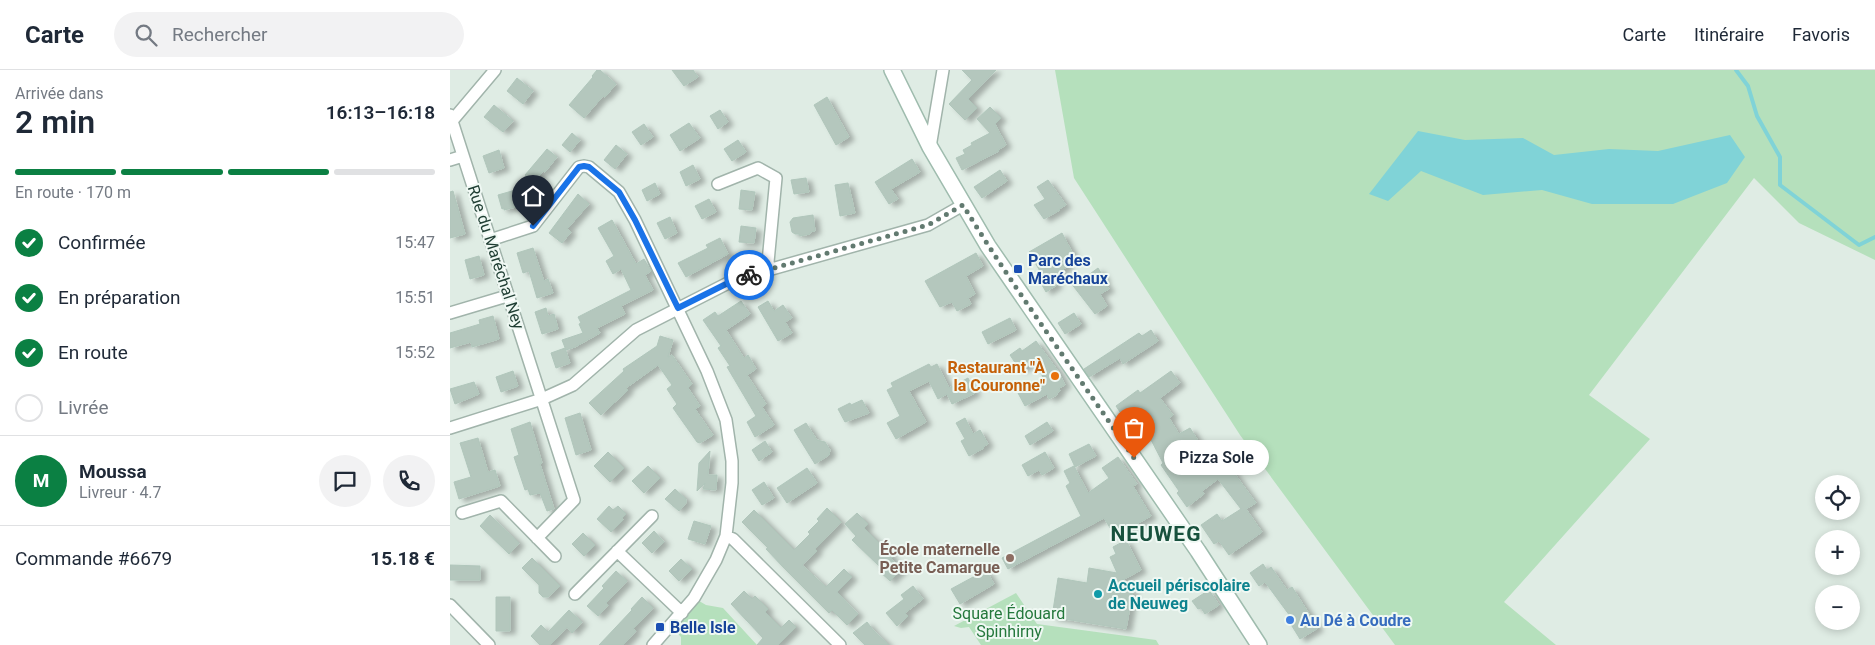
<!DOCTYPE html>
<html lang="fr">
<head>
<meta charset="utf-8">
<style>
	body { margin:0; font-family:Roboto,sans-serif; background:#f2f2f3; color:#1f2937; height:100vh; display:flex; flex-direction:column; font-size:19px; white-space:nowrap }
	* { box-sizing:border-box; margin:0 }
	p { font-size:16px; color:#747a83 }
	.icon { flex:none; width:28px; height:28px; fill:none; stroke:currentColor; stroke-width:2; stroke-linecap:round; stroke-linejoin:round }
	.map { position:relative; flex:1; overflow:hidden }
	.drawer { display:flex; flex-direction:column; background:#fff; width:450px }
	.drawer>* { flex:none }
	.controls { position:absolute; left:1365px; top:405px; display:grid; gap:10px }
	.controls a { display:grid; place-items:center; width:45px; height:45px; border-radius:50%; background:#fff; box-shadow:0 2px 8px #0003; font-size:25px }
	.pin { position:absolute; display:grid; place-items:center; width:42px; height:42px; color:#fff; margin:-51px -21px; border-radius:50% 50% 50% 0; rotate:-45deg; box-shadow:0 0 5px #0007 }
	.pin .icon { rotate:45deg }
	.courier { position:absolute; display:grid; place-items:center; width:50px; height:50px; margin:-25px; border:4px solid #1a73e8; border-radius:50%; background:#fff; color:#222; box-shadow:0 1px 6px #0007 }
	.bubble { position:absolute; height:35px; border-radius:18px; background:#fff; box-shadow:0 2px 8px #0003; font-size:16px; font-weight:600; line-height:35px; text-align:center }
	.headline em { font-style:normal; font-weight:600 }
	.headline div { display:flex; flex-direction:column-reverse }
	.headline { display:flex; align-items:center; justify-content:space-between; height:85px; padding:0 15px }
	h1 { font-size:32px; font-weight:600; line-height:38px }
	.bar { display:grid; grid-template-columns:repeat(4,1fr); gap:8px 5px; align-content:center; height:60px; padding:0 15px }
	.bar i { height:6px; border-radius:4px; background:#e0e1e3 }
	.bar .selected { background:#0b8043 }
	.bar p { grid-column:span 4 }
	.line { display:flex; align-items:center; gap:12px; padding:0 15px; border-top:1px solid #e0e1e3 }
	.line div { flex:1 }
	.round { display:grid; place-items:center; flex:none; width:52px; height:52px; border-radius:26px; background:#f2f2f3 }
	ol { padding:0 15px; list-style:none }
	li { display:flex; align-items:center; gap:15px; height:55px }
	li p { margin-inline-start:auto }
	li .icon { padding:5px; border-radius:50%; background:#0b8043; color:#fff; stroke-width:4 }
	li:last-child { color:#747a83 }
	li i { width:28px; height:28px; border:2px solid #e0e1e3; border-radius:50% }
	header { display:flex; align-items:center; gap:30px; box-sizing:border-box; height:70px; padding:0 25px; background:#fff; border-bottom:1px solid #e0e1e3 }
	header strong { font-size:24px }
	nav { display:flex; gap:28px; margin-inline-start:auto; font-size:18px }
	.search { width:350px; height:45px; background:#f2f2f3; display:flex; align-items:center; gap:12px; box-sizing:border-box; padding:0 18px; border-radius:28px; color:#747a83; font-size:19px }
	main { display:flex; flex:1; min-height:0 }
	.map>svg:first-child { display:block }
	.green { fill:#b5e0bc }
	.water { fill:#80d3d7 }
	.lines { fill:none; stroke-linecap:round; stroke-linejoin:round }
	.stream { stroke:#80d3d7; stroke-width:4 }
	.building { fill:#b4c7bd; stroke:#b0c6bb; filter:url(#shadow) }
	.street-casing { stroke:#a1b4ab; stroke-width:14 }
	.secondary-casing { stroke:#9fbcae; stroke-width:18 }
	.street { stroke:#fff; stroke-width:11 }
	.secondary { stroke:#fff; stroke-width:15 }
	.done { stroke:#627a70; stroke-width:5; stroke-dasharray:0 9 }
	.route { stroke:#1a73e8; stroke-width:6 }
	.transit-dot { fill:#1a4fb4; stroke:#eff8f3; stroke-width:2 }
	.food-dot { fill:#e8710a; stroke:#eff8f3; stroke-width:2 }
	.education-dot { fill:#8d6e63; stroke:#eff8f3; stroke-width:2 }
	.culture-dot { fill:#0f9aa8; stroke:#eff8f3; stroke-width:2 }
	.shop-dot { fill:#3f7fe0; stroke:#eff8f3; stroke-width:2 }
	.labels { text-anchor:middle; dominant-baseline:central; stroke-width:4; stroke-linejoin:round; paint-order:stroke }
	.street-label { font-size:16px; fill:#1e3d32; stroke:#eff8f3 }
	.transit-label { font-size:16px; font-weight:bold; fill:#164399; stroke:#eff8f3; text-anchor:start }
	.food-label { font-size:16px; font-weight:bold; fill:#c56008; stroke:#eff8f3; text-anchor:end }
	.education-label { font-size:16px; font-weight:bold; fill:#785e54; stroke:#eff8f3; text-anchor:end }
	.culture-label { font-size:16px; font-weight:bold; fill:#0d838f; stroke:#eff8f3; text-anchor:start }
	.park-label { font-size:16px; fill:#24783c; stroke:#eff8f3 }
	.shop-label { font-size:16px; font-weight:bold; fill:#366cbe; stroke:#eff8f3; text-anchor:start }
	.district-label { font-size:21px; font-weight:bold; letter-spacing:1px; fill:#18513d; stroke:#eff8f3 }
</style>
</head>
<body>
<header>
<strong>Carte</strong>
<div class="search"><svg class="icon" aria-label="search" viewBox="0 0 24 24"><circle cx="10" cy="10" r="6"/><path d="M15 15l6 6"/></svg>Rechercher</div>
<nav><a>Carte</a><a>Itinéraire</a><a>Favoris</a></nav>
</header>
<main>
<section class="drawer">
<div class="headline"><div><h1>2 min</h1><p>Arrivée dans</p></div><em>16:13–16:18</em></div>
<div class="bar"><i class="selected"></i><i class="selected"></i><i class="selected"></i><i></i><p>En route · 170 m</p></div>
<ol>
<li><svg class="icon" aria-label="check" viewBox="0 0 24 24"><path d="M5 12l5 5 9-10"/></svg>Confirmée<p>15:47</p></li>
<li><svg class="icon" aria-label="check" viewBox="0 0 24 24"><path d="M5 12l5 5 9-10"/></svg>En préparation<p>15:51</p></li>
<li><svg class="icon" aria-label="check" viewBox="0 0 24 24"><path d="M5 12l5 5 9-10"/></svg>En route<p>15:52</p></li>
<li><i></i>Livrée</li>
</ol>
<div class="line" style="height:90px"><b class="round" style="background:#0b8043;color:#fff">M</b><div><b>Moussa</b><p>Livreur · 4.7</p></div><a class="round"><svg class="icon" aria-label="chat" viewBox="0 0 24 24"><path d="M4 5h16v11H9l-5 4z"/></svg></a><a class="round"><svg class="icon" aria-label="phone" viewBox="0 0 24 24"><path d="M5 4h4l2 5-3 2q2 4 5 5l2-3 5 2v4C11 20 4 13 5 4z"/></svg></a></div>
<div class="line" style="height:65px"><div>Commande #6679</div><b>15.18 €</b></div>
</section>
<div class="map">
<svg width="1425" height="575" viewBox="0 0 1425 575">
	<defs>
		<filter id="shadow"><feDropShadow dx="5.5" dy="3" stdDeviation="2.5" flood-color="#0004"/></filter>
	</defs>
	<rect width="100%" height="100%" fill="#dfece4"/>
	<path class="green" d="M605 0H1425V190L1349 153 1304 108 1139 325 1200 369 1054 532 1106 575H945L790 365 624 108Z
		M566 523 587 554 706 570 709 575H531L519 557 511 558 504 556Z
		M244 528 256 535 273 538 307 575H231V567L221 556Z"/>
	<path class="water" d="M968 61 1015 70 1073 68 1104 85 1159 79 1208 81 1280 65 1295 87 1277 113 1223 134H1142L1092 120 1033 125 971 101 938 131 919 124Z"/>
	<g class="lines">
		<path class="stream" d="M1286 0 1298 16 1307 46 1330 87V115L1409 175 1425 167"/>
	</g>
	<path class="building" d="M147 0H150L166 14 155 27 153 26 134 48 119 35 143 7 142 6Z
		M222 0H243L248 7 234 16Z
		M512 0H546L518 29 527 38 515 50 499 34 522 10Z
		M67 8 83 21 73 34 57 21Z
		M377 27 399 67 386 75 364 35Z
		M44 35 63 51 53 62 34 47Z
		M540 37 551 48 545 54 556 75 548 80 549 81 512 100 506 88 515 84 513 80 522 75 521 73 540 63 527 49Z
		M270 40 278 52 268 59 260 46Z
		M239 53 250 68 230 81 220 65Z
		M194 54 203 67 191 75 182 62Z
		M122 63 130 70 120 82 112 75Z
		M288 70 296 82 282 91 274 79Z
		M166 75 177 84 165 99 154 90Z
		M97 79 107 87 95 102 93 101 84 112 75 105Z
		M49 80 54 98 39 103 33 86Z
		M462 89 470 102 441 119 448 129 439 134 425 112Z
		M243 95 250 109 236 116 230 102Z
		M550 100 557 111 532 128 524 117Z
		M356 108 359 122 344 124 341 110Z
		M598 110 616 135 609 139 610 140 594 149 584 135 595 129 587 117Z
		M205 113 210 124 197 131 192 120Z
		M398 113 405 143 390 146 385 115Z
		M64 119 68 134 65 135 66 137 54 140V138L52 139 48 125 62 121Z
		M291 120 305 122 302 140 289 139Z
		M3 121 15 164 0 168V122Z
		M128 124 139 134 117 159 121 162 112 173 99 163Z
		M259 129 266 142 252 149 245 136Z
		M363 145 365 161 360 162V164L350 166 349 164H345L342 162 340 152 343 148Z
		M220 147 227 163 215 169 207 153Z
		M162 150 186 194 194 189 201 201 195 205 203 220 171 236 175 244 147 258 150 263 125 277 116 280 112 270 133 263 129 254 131 253 128 247 181 220 171 199 163 204 156 191 164 186 148 158Z
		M291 156 306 158 304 173 289 172Z
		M612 163 623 184 614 189 618 196 602 207 607 215 596 222 587 206 591 203 579 182Z
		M270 168 278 184 236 207 228 193 258 178 256 175Z
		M83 178 94 211 98 209 103 223 87 228 79 201 73 203 67 183Z
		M526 183 533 196 516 206 525 224 518 228 521 234 507 241 502 232 490 237 475 211Z
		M29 186 34 205 20 209 15 190Z
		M648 198 655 209 653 210 659 219 650 224 657 236 645 244 617 208 633 209Z
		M291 231 300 244 276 260 294 288 298 285 306 299 297 305 316 334 312 337 324 355 305 367 297 352 306 346 277 297 280 296 268 278 271 276 253 250 265 242 268 246Z
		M318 231 324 241 333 235 342 248 335 252 342 263 328 271 308 237Z
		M96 238 98 246 104 244 108 259 92 264 85 242Z
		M624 243 631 254 615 264 608 253Z
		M43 246 49 269 22 277 21 272 0 278V263L30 254 29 250Z
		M560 248 566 260 538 274 532 262Z
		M701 260 708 271 673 294 670 288 639 307 634 299 689 263 692 266Z
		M210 266 223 270 218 287 222 285 242 314 238 318 250 336 245 339 263 365 250 373 247 372 223 338 227 334 217 319 222 315 208 295 176 318 178 320 151 345 139 333 174 301 173 299 207 276Z
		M586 271 608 301 615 315 609 318 610 321 607 323V325L599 329 597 324 575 336 568 323 594 309 584 291 570 300 560 285 570 278 572 281Z
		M115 278 120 293 106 298 101 283Z
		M479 294 481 297 487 294 499 318 518 308 525 323 502 334 497 324 488 329 479 311 459 321 476 352 446 369 437 353 450 346 437 320 443 317 441 313Z
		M63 301 68 316 51 322 46 307Z
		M721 301 730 313 710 328 723 345 719 348 729 364 740 358 754 380 738 389 750 405 774 387 781 395 779 396 806 433 796 439 812 462 779 485 769 471 764 474 751 455 767 444 772 451 791 439 768 409 752 421 754 424 737 437 727 423 729 421 711 395 713 393 698 364 694 367 678 346 674 348 666 336 688 320 690 323Z
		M24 312 29 324 5 334 0 319Z
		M412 330 419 343 395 352 388 339 400 333 401 335Z
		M130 343 141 380 126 385 115 348Z
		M515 348 523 364 530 360 538 374 533 377 534 378 519 386 511 371 515 369 506 353Z
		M80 352 92 393 90 394 104 439 97 441 90 423 80 425 78 419 75 420 64 387 69 385 61 359Z
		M597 352 603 361 580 375 575 366Z
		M356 353 367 370 375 372 380 380 379 385 365 394 344 360Z
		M28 368 38 402 45 400 50 416 9 429 4 412 21 407 10 373Z
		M315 371 322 382 309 391 302 380Z
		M639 374 646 386 625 397 619 384Z
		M260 381 258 405H267L266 420 253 419 255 413 247 421 249 393Z
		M158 382 174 398 160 412 144 396Z
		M595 382 604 398 592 405 589 400 578 406 572 395Z
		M668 387 687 414 683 416 701 446 665 466 654 448 558 499 552 488 631 446 616 416 620 413 614 401 624 396 638 423 659 408 652 398Z
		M198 396 210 408 194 423 182 411Z
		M357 398 367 413 337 433 327 418Z
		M314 412 324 428 312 435 302 420Z
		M225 419 236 429V433L229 441 215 429Z
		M159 436 163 440 168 436 176 444 172 448 173 450 161 462 147 449Z
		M377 438 391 452 365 479 367 481 352 495 376 517 394 499 402 507 387 522 408 544 397 555 382 540 379 543 333 497 316 479 318 478 292 452 304 440 344 480 360 464 358 462 369 451 367 449Z
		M407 443 418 454 414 458 443 487 441 489 452 499 440 511 429 501 431 498 402 470 406 466 395 454Z
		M40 445 69 473 59 484 30 456Z
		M244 451 261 456 255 474 238 469Z
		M204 461 214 472 202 483 192 473Z
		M133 463 145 475 134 486 122 474Z
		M676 470 691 500 660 517 683 520 676 559 602 547 608 508 637 513 639 498 667 503 660 487 666 484 663 477Z
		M82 488 110 516 98 527H93L89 523V515L72 498Z
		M231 489 242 499 229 511 219 501Z
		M813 494 817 500 821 497 837 520 842 517 868 558 850 569 837 548 840 546 815 512 809 516 800 503Z
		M0 495 30 496V510H0Z
		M536 500 544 514 510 534 501 519Z
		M166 501 177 511 156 533 158 535 148 546 137 536 154 518 152 516Z
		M463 516 473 529 455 543 458 546 447 556 436 543 454 529 451 525Z
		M759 520 769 535 755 544 751 538 748 539 742 531Z
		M294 521 302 529 305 526 318 539 315 542 331 558 339 550 346 557 328 575H307L313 568 281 534Z
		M46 527H60V561H46Z
		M192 527 203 538 183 559 186 561 173 575H149L182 540 181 539Z
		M119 540 132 552 122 563 117 557 100 575H90L81 566 91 555 98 562Z
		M417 552 424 561 439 575H415L403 563Z"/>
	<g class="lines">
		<defs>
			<path id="street" d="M0 45 124 430 87 468
				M2 51 45 0
				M480 77 493 0
				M0 90 13 86
				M268 114 308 98 326 108 318 192 320 199
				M40 170 83 156 129 97 134 96 139 97 169 122 185 150 257 301 276 350 282 391V413L276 466 266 490 244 528 203 575
				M0 243 57 226
				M0 358 92 329 123 315 186 260 286 209 478 155 513 135
				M12 443 51 431 105 486
				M276 466 283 469 390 575
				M167 481 232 543
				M125 524 202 446
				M0 535 39 575"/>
			<path id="secondary" d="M442 0 480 77 538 176 748 481 809 575"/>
		</defs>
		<use href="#street" class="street-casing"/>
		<use href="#secondary" class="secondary-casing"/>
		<use href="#street" class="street"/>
		<use href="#secondary" class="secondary"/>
	</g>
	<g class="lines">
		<path class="done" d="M299 205 478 155 513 135C566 222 627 304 684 388"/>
		<path class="route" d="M83 156 129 97 134 96 139 97 169 122 185 150 228 238 286 209 299 205"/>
	</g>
	<g class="transit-dot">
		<rect x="563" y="194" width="10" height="10" rx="2.5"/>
		<rect x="205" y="552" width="10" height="10" rx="2.5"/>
	</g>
	<circle class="food-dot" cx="605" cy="306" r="5"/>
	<circle class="education-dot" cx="560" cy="488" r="5"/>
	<circle class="culture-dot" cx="648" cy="524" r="5"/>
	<circle class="shop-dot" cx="840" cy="550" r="5"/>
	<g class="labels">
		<g class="street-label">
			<text transform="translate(46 187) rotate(72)">Rue du Maréchal Ney</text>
		</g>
		<g class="transit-label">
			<text x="578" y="190">Parc des<tspan x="578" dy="18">Maréchaux</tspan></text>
			<text x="220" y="557">Belle Isle</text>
		</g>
		<g class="food-label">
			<text x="595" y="297">Restaurant "À<tspan x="595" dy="18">la Couronne"</tspan></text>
		</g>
		<g class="education-label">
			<text x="550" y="479">École maternelle<tspan x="550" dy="18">Petite Camargue</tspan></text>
		</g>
		<g class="culture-label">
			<text x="658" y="515">Accueil périscolaire<tspan x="658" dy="18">de Neuweg</tspan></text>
		</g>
		<g class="park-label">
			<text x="559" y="543">Square Édouard<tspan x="559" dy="18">Spinhirny</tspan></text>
		</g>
		<g class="shop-label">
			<text x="850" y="550">Au Dé à Coudre</text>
		</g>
		<g class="district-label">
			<text x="706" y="464">NEUWEG</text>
		</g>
	</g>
</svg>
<div class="controls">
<a><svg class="icon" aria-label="locate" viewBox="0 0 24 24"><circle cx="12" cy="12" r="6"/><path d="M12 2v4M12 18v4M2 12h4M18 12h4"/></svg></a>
<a>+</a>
<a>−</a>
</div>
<div class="pin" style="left:684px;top:388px;background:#ea580c"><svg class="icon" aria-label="bag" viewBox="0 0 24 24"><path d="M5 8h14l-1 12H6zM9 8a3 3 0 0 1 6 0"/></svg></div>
<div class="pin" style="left:83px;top:156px;background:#1f2937"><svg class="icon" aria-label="home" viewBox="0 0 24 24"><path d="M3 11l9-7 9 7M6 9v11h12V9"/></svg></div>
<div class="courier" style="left:299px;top:205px"><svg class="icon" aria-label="bike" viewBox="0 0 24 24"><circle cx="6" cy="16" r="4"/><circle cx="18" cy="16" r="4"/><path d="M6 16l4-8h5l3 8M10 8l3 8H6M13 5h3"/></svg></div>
<div class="bubble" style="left:714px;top:370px;width:105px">Pizza Sole</div>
</div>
</main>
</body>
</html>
